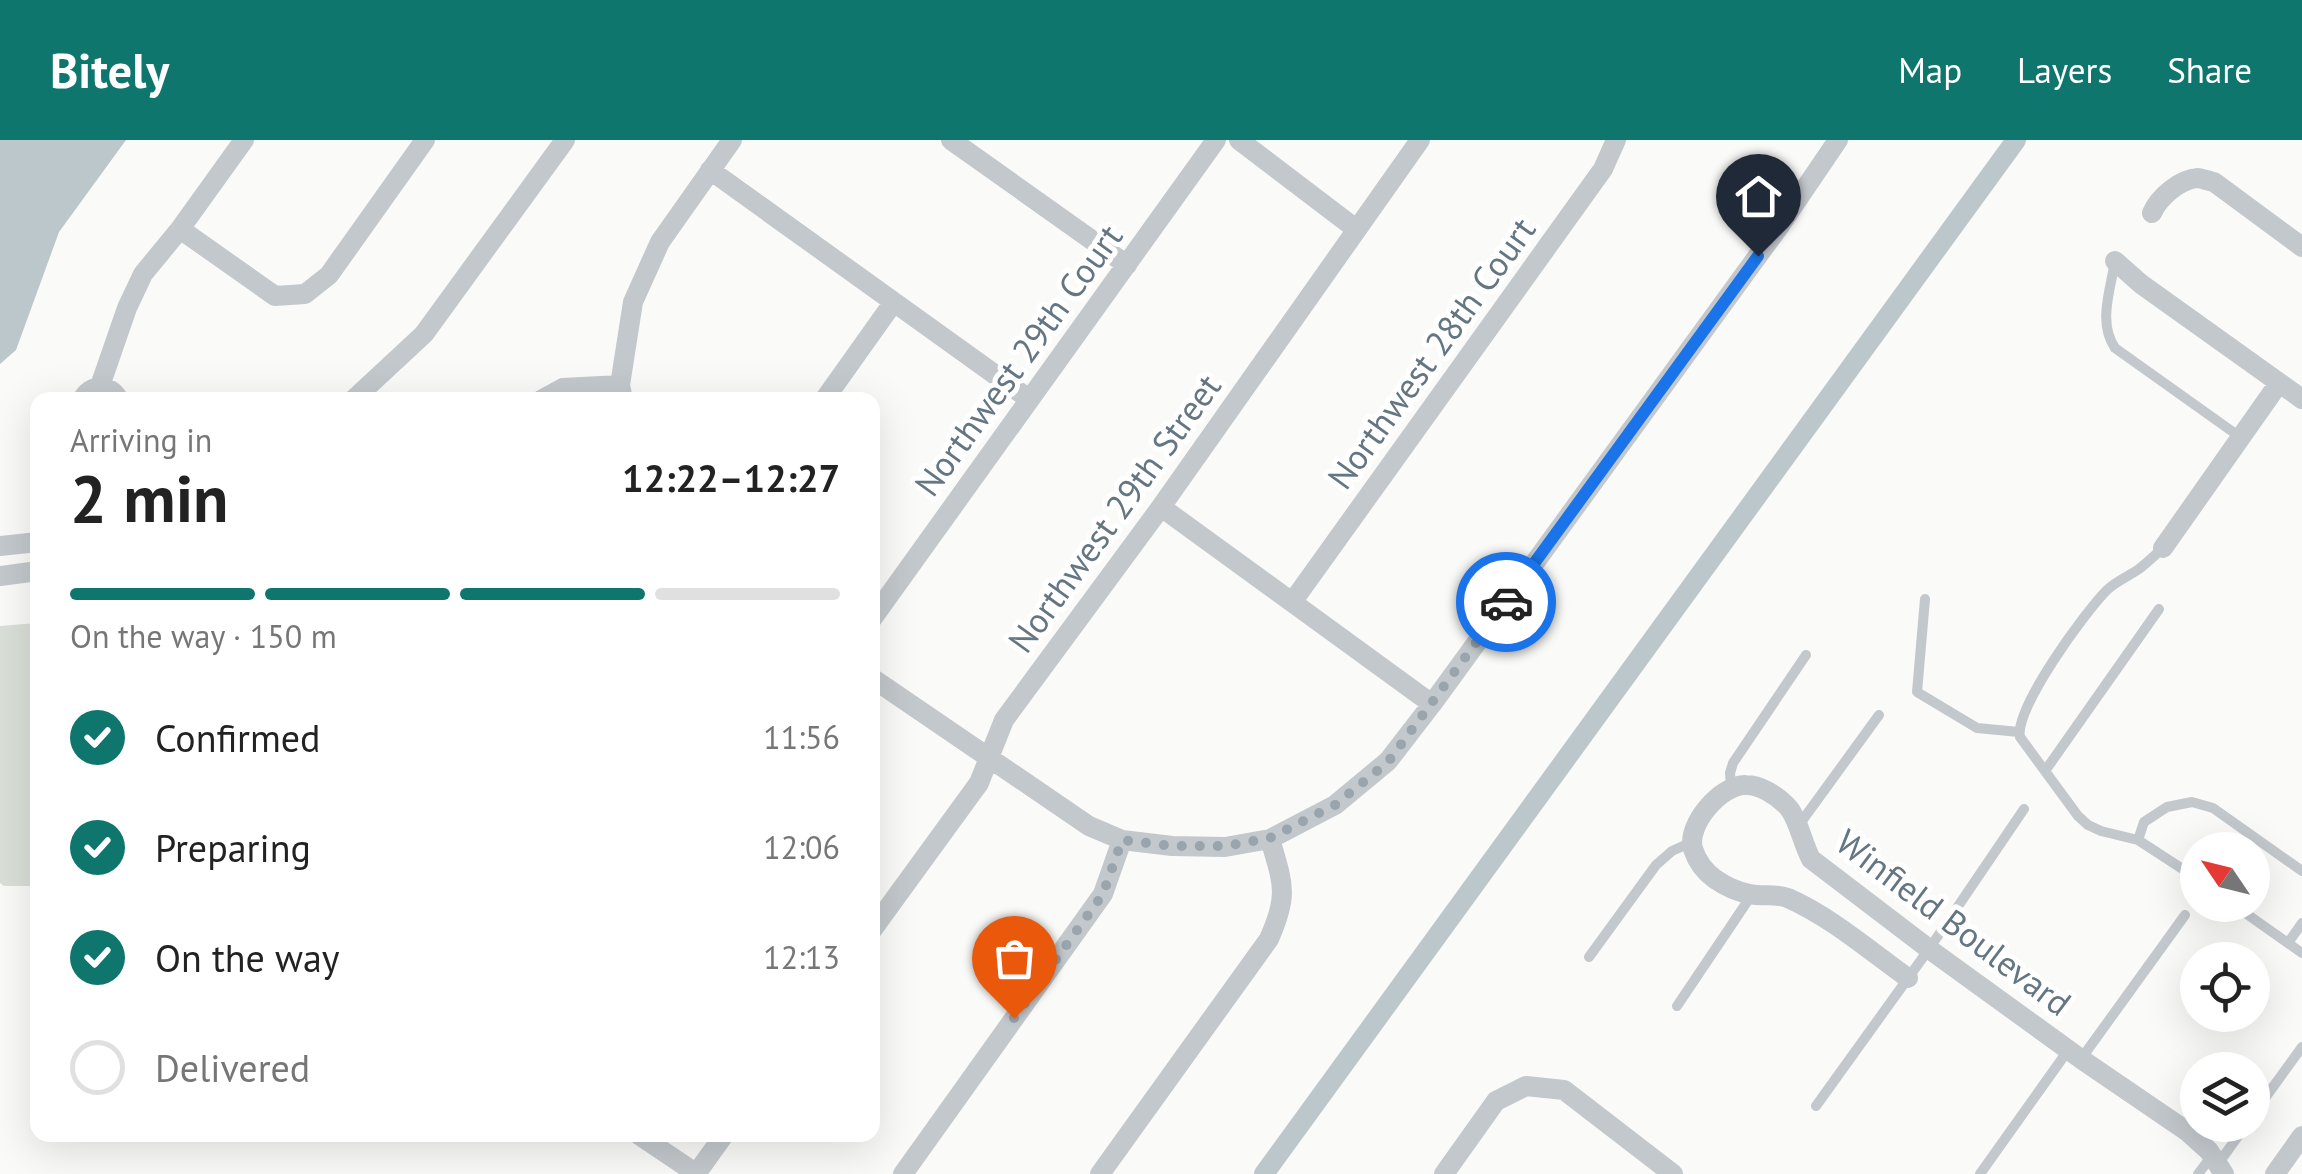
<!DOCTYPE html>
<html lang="en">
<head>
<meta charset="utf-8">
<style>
	body { margin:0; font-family:"PT Sans",sans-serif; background:#f2f2f2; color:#222; height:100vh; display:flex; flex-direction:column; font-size:38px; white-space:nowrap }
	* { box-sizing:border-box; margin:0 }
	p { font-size:32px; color:#767676 }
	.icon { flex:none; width:55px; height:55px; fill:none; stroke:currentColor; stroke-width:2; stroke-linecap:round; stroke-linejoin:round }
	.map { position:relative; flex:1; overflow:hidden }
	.panel { position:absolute; left:30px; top:252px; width:850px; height:750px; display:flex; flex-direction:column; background:#fff; border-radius:20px; box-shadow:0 10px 40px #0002 }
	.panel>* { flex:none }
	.needle { width:65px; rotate:305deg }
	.controls { position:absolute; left:2180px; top:692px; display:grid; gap:20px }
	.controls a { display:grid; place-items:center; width:90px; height:90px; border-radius:50%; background:#fff; box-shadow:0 10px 40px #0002; font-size:50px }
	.pin { position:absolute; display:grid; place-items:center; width:85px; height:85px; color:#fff; margin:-102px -42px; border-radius:50% 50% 50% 0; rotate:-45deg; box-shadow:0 0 10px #0007 }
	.pin .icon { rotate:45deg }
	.courier { position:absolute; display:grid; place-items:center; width:100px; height:100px; margin:-50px; border:8px solid #1a73e8; border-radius:50%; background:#fff; color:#222; box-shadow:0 2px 12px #0007 }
	.headline em { font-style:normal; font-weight:700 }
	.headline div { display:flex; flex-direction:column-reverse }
	.headline { display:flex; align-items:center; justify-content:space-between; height:170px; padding:0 40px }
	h1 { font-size:65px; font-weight:700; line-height:75px }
	.bar { display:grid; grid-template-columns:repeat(4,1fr); gap:15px 10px; align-content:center; height:120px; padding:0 40px }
	.bar i { height:12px; border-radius:8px; background:#e0e0e0 }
	.bar .selected { background:#0f766e }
	.bar p { grid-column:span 4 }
	ol { padding:0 40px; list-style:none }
	li { display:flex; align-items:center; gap:30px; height:110px }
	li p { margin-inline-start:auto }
	li .icon { padding:10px; border-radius:50%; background:#0f766e; color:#fff; stroke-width:4 }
	li:last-child { color:#767676 }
	li i { width:55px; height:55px; border:5px solid #e0e0e0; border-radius:50% }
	header { display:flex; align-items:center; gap:60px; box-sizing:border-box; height:140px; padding:0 50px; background:#0f766e; color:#fff }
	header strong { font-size:48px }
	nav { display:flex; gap:55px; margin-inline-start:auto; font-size:35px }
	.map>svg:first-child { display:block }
	.green { fill:#dadfd7 }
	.water { fill:#bbc7cb }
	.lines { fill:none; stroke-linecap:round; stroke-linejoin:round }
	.canal { stroke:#bbc7cb; stroke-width:20 }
	.service { stroke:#c3c8cc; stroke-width:10 }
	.minor { stroke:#c3c8cc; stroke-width:20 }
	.done { stroke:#99a4ac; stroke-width:10; stroke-dasharray:0 18 }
	.route { stroke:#1a73e8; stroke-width:12 }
	.labels { text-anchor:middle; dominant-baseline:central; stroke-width:10; stroke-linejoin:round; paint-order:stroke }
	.street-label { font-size:35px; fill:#657683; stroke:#fff }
</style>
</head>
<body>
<header>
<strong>Bitely</strong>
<nav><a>Map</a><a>Layers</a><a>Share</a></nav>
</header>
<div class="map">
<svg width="2302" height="1034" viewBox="0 0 2302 1034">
	<rect width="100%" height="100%" fill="#fafaf8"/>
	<path class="green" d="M37 483V746H4L0 743V486Z"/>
	<path class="water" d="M0 0H126L59 92 16 210 0 224Z"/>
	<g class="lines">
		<path class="canal" d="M1264 1034 2016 0"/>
		<path class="service" d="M2115 122C2110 150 2098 184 2115 208L2240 297
			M2163 408C2155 415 2148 422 2139 429 2129 436 2116 441 2107 450 2085 472 2014 569 2020 597L2078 676 2088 685 2101 691 2138 700 2198 739
			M1925 459 1917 552 1977 588 2019 592
			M2045 631 2159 469
			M1731 647 1730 633 1733 623 1806 515
			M1799 685 1879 575
			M2138 700 2144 682 2167 667 2192 662 2213 668 2302 731
			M2234 765 2302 813
			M2288 803 2302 783
			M1589 817 1656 725 1672 711 1692 702
			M1677 866 1751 756
			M2081 919 2185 775
			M1816 966 1929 809 2024 669
			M2252 976 2302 907
			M2218 1024 2246 985
			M1980 1034 2069 909
			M2198 1034 2211 1017"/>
		<path class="minor" d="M951 0 1127 125
			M1239 0 1356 89
			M710 30 1029 259
			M2152 73C2159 57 2180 39 2198 38 2199 38 2213 42 2214 42L2302 107
			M180 89 275 156 305 154 329 135 425 0
			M2115 121 2141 144 2302 259
			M100 246 127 168 143 134 180 89 244 0
			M82 260C91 243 110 243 119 260
			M353 260 424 194 565 0
			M541 260 563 248 620 245
			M623 260 620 245 633 162 660 102 732 0
			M824 260 893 163
			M1161 367 1432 564
			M0 406 38 402
			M2163 408 2279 243
			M0 436 38 431
			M1293 461 1603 29 1616 0
			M872 479 1216 0
			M872 538 1089 686 1122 700 1172 706 1225 707 1270 699 1335 665 1388 621 1432 564 1781 84 1838 0
			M872 790 979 643 1004 580 1161 367 1420 0
			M1908 838C1870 811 1831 777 1788 758 1775 753 1763 757 1750 754 1738 752 1725 746 1715 739 1705 732 1697 721 1693 709 1686 685 1721 644 1746 645 1760 645 1776 655 1786 665 1798 676 1802 703 1811 719L1929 809 2081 919 2188 992 2209 1011 2224 1034
			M639 995 697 1034
			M696 1034 724 995
			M903 1034 1103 754 1122 700
			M1100 1034 1269 799C1289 754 1283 744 1270 699
			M1444 1034 1496 961 1526 946 1564 950 1673 1034
			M2275 1034 2302 996"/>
	</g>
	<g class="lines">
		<path class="done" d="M1014 878 1103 754 1122 700 1172 706H1226L1270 698 1335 665 1388 622 1506 462"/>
		<path class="route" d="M1506 462 1758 116"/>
	</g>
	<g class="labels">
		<g class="street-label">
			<text transform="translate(1431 213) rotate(-54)">Northwest 28th Court</text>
			<text transform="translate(1018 220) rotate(-54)">Northwest 29th Court</text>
			<text transform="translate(1114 373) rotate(-54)">Northwest 29th Street</text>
			<text transform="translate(1954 782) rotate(37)">Winfield Boulevard</text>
		</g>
	</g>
</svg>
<div class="controls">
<a><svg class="needle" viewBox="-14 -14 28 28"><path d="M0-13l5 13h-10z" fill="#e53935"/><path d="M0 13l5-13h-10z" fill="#767676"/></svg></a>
<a><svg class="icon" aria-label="locate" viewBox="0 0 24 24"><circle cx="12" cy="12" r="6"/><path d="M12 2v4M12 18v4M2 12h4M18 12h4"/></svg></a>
<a><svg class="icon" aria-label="layers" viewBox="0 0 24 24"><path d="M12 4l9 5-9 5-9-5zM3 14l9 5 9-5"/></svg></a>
</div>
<div class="pin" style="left:1014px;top:878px;background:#ea580c"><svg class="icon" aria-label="bag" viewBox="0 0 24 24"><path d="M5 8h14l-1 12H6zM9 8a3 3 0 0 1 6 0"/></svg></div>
<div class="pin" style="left:1758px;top:116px;background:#1f2937"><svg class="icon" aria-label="home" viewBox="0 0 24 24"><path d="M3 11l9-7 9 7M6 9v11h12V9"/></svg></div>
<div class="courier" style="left:1506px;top:462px"><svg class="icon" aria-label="car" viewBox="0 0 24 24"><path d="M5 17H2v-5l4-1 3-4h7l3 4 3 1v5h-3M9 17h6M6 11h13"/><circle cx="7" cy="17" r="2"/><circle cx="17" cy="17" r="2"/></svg></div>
<section class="panel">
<div class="headline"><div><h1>2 min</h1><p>Arriving in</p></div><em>12:22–12:27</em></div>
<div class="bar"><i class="selected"></i><i class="selected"></i><i class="selected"></i><i></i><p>On the way · 150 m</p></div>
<ol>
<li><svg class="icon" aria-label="check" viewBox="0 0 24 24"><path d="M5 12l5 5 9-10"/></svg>Confirmed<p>11:56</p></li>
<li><svg class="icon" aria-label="check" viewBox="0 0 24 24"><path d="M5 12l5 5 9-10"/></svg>Preparing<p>12:06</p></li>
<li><svg class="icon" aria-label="check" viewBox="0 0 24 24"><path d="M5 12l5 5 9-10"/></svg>On the way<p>12:13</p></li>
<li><i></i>Delivered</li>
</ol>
</section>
</div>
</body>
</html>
